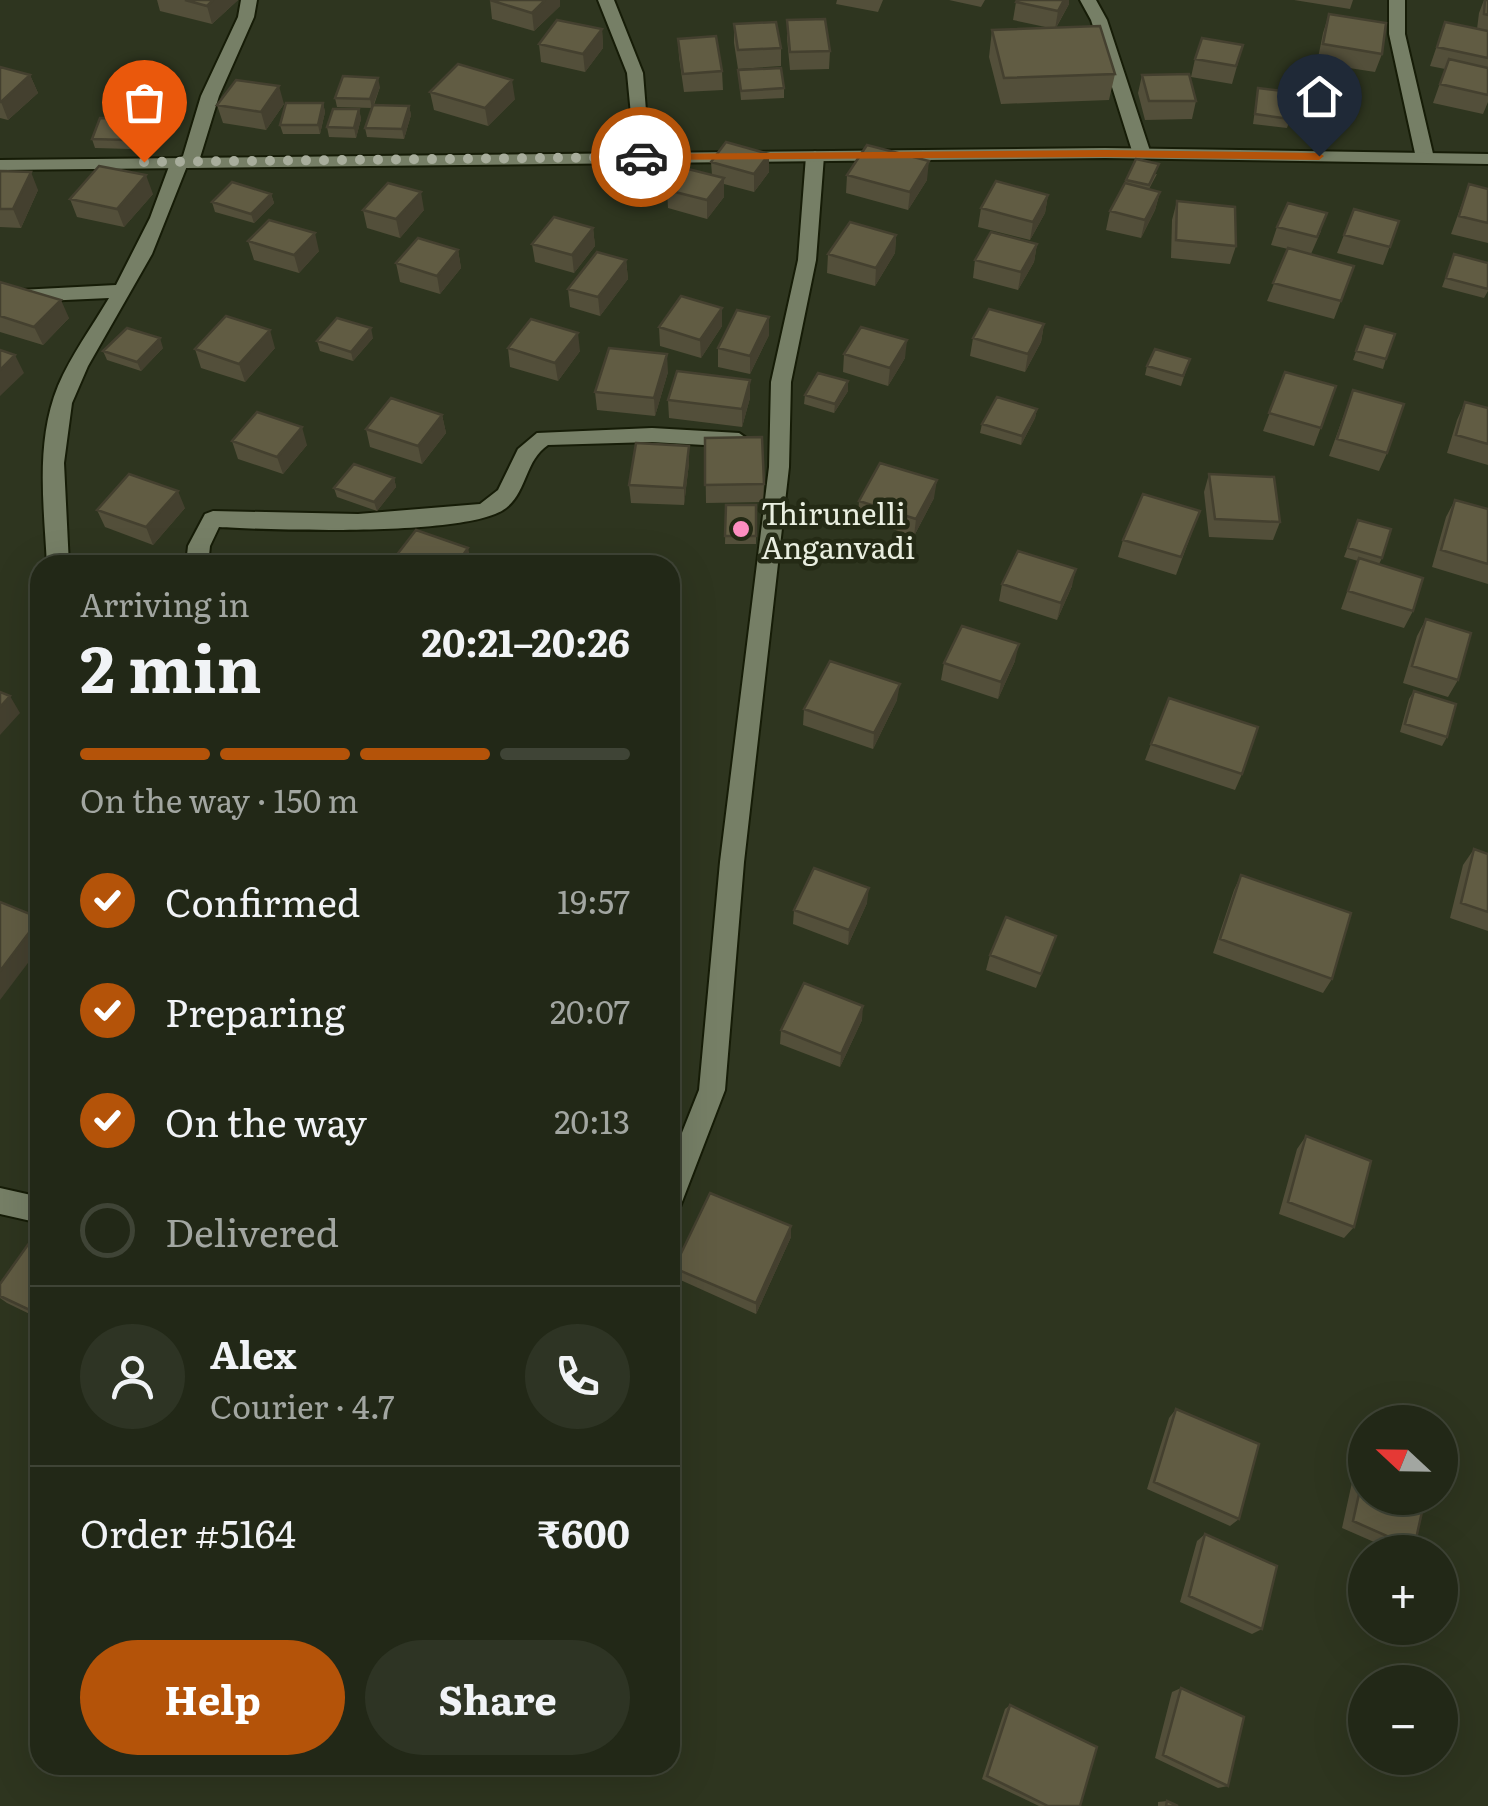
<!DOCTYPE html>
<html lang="en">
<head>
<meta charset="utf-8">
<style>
	body { margin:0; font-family:Literata,serif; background:#2e3424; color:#f1f3f6; height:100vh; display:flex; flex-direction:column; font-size:38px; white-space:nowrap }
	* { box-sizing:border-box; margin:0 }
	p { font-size:32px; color:#a2a6a1 }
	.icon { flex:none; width:55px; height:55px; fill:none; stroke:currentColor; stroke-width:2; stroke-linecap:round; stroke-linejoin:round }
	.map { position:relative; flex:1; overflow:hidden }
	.sheet { position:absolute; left:30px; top:555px; width:650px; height:1220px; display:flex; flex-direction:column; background:#222817; border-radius:30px; box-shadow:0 10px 40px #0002,0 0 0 2px #3f4436 }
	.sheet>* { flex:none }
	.needle { width:65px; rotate:292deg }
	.tools { position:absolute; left:1348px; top:1405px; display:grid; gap:20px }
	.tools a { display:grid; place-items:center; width:110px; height:110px; border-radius:50%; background:#222817; box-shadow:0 10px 40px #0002,0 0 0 2px #3f4436; font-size:50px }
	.pin { position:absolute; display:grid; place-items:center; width:85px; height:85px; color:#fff; margin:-102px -42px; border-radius:50% 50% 50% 0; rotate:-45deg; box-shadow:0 0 10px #0007 }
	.pin .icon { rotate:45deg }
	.courier { position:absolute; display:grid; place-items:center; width:100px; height:100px; margin:-50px; border:8px solid #b45309; border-radius:50%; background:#fff; color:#222; box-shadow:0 2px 12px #0007 }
	.summary em { font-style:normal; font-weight:700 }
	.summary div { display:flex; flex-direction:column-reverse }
	.summary { display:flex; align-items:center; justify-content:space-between; height:170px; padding:0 50px }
	h1 { font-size:65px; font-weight:700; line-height:75px }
	.bar { display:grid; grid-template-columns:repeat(4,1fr); gap:15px 10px; align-content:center; height:120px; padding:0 50px }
	.bar i { height:12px; border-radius:8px; background:#3f4436 }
	.bar .current { background:#b45309 }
	.bar p { grid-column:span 4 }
	.line { display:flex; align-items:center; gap:25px; padding:0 50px; border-top:2px solid #3f4436 }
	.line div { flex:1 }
	.round { display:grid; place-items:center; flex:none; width:105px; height:105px; border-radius:52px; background:#2e3424 }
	ol { padding:0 50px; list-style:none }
	li { display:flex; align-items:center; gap:30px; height:110px }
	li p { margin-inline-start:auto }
	li .icon { padding:10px; border-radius:50%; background:#b45309; color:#fff; stroke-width:4 }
	li:last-child { color:#a2a6a1 }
	li i { width:55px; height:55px; border:5px solid #3f4436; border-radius:50% }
	.cta { display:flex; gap:20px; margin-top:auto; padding:20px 50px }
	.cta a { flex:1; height:115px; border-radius:60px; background:#b45309; color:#fff; font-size:40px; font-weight:700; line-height:115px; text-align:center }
	.cta a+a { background:#2e3424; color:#f1f3f6 }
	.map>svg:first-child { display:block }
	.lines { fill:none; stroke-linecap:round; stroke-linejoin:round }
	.minor-casing { stroke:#161c07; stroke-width:4 }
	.secondary-casing { stroke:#161c07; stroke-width:4 }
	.minor { fill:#767f66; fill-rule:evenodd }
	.secondary { fill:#767f66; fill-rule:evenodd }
	.wall { fill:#534f3a }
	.shaded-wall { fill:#44402f }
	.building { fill:#615c43; stroke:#44402f; stroke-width:2.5 }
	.route { fill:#b45309 }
	.done { stroke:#a8ad9c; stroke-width:10; stroke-dasharray:0 18 }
	.poi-dot { fill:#fd8ec0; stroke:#242a15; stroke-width:4 }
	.labels { text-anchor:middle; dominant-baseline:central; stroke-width:9; stroke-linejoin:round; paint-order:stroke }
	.poi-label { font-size:30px; fill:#e9eee0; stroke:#242a15; text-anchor:start }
</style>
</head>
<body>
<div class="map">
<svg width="1488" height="1806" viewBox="0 0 1488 1806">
	<rect width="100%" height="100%" fill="#2e351f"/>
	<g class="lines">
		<defs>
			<path id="minor" d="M241 0H257L254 17 219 96 199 161 187 166 152 254 88 366 72 403 64 463 69 565H47C44 506 35 442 58 386 71 355 92 327 109 298L0 303V291L116 285 150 218 171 161 183 156 201 96 238 17Z
				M598 0H614L643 73 650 161H638L635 157 627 73Z
				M1080 0H1096L1107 20 1151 154 1148 158H1136L1133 154 1091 20Z
				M1389 0H1405V34L1434 158 1425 163 1416 158 1389 34Z
				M815 151 824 156 816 260 791 382 789 467 744 862 725 1090 680 1207 670 1211V1163L699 1090 720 862 769 467 771 382 798 260 806 156Z
				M652 428 739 433 749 440 739 447 652 442 548 445C525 460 527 492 506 508 470 537 271 530 219 527L210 546 208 565H186L188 546 205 514 213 511 358 514 480 504 498 490 518 449 537 433Z
				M0 1188 40 1197V1223L0 1214Z"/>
			<path id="secondary" d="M1105 148 1488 154V164L1105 158 0 170V160Z"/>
		</defs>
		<use href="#minor" class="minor-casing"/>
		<use href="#secondary" class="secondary-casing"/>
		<use href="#minor" class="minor"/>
		<use href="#secondary" class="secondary"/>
	</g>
	<path class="wall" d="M157 0H238L212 24 160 11Z
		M490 0 560 6 534 31 492 19Z
		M837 0H883L878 12 836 4Z
		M949 0H985L981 7Z
		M1294 0H1353L1350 9Z
		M1484 0H1488V102L1483 114 1433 103 1445 69 1430 66 1445 22 1477 29 1479 13Z
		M1016 2 1069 4 1056 28 1115 74 1109 100 1001 104 989 57 992 30 1050 28 1013 20Z
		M1329 14 1382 54 1375 72 1317 63 1323 33Z
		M787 20 830 51 829 69 790 70 787 38Z
		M734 24 781 48V66L738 69 734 43Z
		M602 29 603 48 585 72 541 62 539 44Z
		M678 39 722 71 723 90 684 92 679 57Z
		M1243 45 1232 84 1191 77 1195 59Z
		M0 67 30 75 38 93 8 120 0 118Z
		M738 70 784 88V98L741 100Z
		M1142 75 1196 101 1192 119 1145 120 1138 93Z
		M380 87 374 105 409 106 411 115 404 139 367 137 365 128 372 108 337 107 335 98Z
		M1258 88 1290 119 1287 128 1253 124Z
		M430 92 515 99 488 126 434 110Z
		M323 103 325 112 320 134H283L280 125Z
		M284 104 266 130 223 123 217 105Z
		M359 109 361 119 356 138 329 137 327 127Z
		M136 119 139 128 131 149 95 148 92 139Z
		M769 154V172L754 192 724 184V197L707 219 668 208 667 190 712 175 711 162Z
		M0 171 38 190 21 228 0 227Z
		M1157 174 1149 189 1160 192 1155 210 1141 238 1106 230 1110 211 1126 180Z
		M847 175 927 180 908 210 846 193Z
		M1469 184 1488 189V243L1451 234Z
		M153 194 124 227 77 217 70 199Z
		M271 194 274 203 254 223 215 212 212 202Z
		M1048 195 1045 213 1030 240 978 227 981 208Z
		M1177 201 1236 246 1230 264 1171 258 1172 220Z
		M1354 209 1399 221 1383 265 1337 253Z
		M363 210H424L400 238 367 228Z
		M1277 227 1321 231 1311 254 1354 266 1334 319 1267 301 1288 249 1271 245Z
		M593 228 595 246 574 273 535 262 532 244Z
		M896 235 895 253 875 286 827 273 828 254Z
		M248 241 319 251 299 273 254 260Z
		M1037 244 1034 262 1018 290 973 278 975 260Z
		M458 250 461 268 440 294 400 282 396 263Z
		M1454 254 1488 263V291L1484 298 1442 287Z
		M626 260 628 279 600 316 570 307 568 289Z
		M0 282 69 318 43 345 0 332Z
		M722 308V326L701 358 660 346 659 327Z
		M1044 324 1041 342 1025 372 970 356 973 338Z
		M1365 326 1386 359 1383 369 1353 360Z
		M769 335 750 374 718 367V348Z
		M373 338 353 361 320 351 317 341Z
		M163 348 141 371 107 360 103 351Z
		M275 348 245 382 201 368 195 349Z
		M508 348 580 351 558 381 510 367Z
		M844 354 905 358 888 386 843 372Z
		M1190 359 1181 386 1145 375 1147 366Z
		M668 372 655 416 597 410 595 392Z
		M1285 372 1336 386 1314 446 1263 431Z
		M750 380V398L742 427 669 418 668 400Z
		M1353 390 1387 453 1379 471 1329 456Z
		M848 391 834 413 804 404 805 395Z
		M1465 402 1488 408V465L1447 453 1457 420Z
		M1037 409 1035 418 1021 445 980 433 982 424Z
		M442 415 446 433 422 464 370 447 366 429Z
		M705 438 764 484 763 502 706 503Z
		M232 441 307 445 283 474 238 459Z
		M689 446V463L684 505 631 503 629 485Z
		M1209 474 1280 522 1273 540 1209 537 1204 492Z
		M394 478 396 487 377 511 337 497 334 488Z
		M934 498 914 536 858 518 859 501Z
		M1455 500 1488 509V584L1432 567 1446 517Z
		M726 505H756V544H725Z
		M185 508 153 545 105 527 97 510Z
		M1200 511 1176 575 1118 557 1123 540Z
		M1358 520 1382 558 1379 564 1413 611 1404 628 1341 609 1358 561 1344 557Z
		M1002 584 1072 586 1057 620 999 601Z
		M1426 619 1458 680 1448 697 1403 683 1417 636Z
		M1015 661 998 699 941 680 944 663Z
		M1414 691 1447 737 1442 746 1400 732 1409 699Z
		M897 700 873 749 803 725 804 709Z
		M1151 744 1242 774 1235 790 1145 760Z
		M1474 849 1488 854V931L1450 918 1463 865Z
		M1241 875 1332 979 1323 993 1213 953 1234 890Z
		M867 903 848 945 793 924 794 910Z
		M1051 950 1036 988 986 970 990 955Z
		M862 1020 840 1067 780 1044 781 1030Z
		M1306 1136 1354 1227 1344 1238 1279 1214 1297 1149Z
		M791 1226V1237L756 1314 676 1278 674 1268Z
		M40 1243V1319L7 1303 0 1298V1284Z
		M1176 1409 1239 1519 1230 1526 1147 1489 1169 1418Z
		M1365 1458V1498L1414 1548 1405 1552H1397L1342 1528 1356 1464Z
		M1205 1534 1262 1629 1252 1634 1180 1602 1197 1541Z
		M1181 1688 1228 1786 1218 1788 1155 1758 1172 1692Z
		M1010 1705 1080 1806H1039L982 1779 1005 1709Z
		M1167 1801 1178 1806H1158V1802Z"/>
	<path class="shaded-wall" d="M213 0H238L212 24 207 6Z
		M545 0H560V6L534 31 532 13Z
		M1064 0H1069V4L1055 29 1058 11Z
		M602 29 603 48 585 72 583 54Z
		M30 75 38 93 8 120 1 102Z
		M378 78 380 87 372 108 370 99Z
		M512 80 515 99 488 126 485 108Z
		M279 86 284 104 266 130 261 112Z
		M323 103 325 112 320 134 318 125Z
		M409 106 411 115 404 139 402 129Z
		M359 109 361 119 356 138 354 128Z
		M136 119 139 128 131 149 127 140Z
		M769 154V172L754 192V174Z
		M929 161 927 180 908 210 910 192Z
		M31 172 38 190 21 228 13 209Z
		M146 175 153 194 124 227 117 209Z
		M724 178V197L707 219V200Z
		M421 192 424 210 400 238 396 219Z
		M1160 192 1155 210 1141 238 1145 220Z
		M271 194 274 203 254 223 251 214Z
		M1048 195 1045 213 1030 240 1033 222Z
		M593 228 595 246 574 273 572 255Z
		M315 233 319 251 299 273 294 255Z
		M896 235 895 253 875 286 876 268Z
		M1037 244 1034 262 1018 290 1021 272Z
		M458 250 461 268 440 294 437 276Z
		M626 260 628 279 600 316 598 297Z
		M61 300 69 318 43 345 34 327Z
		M722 308V326L701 358 700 340Z
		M769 317V335L750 374V356Z
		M1044 324 1041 342 1025 372 1028 354Z
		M371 328 373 338 353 361 351 352Z
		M270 330 275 348 245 382 239 364Z
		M578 333 580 351 558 381 555 363Z
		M160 338 163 348 141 371 137 362Z
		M907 340 905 358 888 386 890 368Z
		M667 354 668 372 655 416 654 398Z
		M15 355 24 373 0 396V370Z
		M750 380V398L742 427V409Z
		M848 381V391L834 413 835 404Z
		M1037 409 1035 418 1021 445 1022 436Z
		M442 415 446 433 422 464 418 446Z
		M302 427 307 445 283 474 277 457Z
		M689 446V463L684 505V488Z
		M394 478 396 487 377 511 374 502Z
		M937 480 934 498 914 536 916 519Z
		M178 491 185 508 153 545 146 527Z
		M468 548 472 565H456Z
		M1076 569 1072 586 1057 620 1061 603Z
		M1019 644 1015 661 998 699 1001 682Z
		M900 684 897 700 873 749 874 733Z
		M10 696 20 713 0 735V707Z
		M869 888 867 903 848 945 849 930Z
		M40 918V947L0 1000V971Z
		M863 1006 862 1020 840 1067 841 1054Z
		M791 1226V1237L756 1314V1303Z"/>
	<path class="building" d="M185 0H213L207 6Z
		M490 0H545L532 13Z
		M1017 0H1064L1058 11 1016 2Z
		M1485 0H1488V15L1484 14Z
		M1329 14 1386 23 1382 54 1323 44Z
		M825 19 830 51 790 52 787 20Z
		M557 20 602 29 583 54 539 44Z
		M776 22 781 48 738 50 734 24Z
		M1445 22 1488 31V58L1437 47Z
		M1100 26 1115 74 1004 78 992 30Z
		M716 36 722 71 683 74 678 39Z
		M1202 38 1243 45 1236 66 1195 59Z
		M1449 59 1488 68V95L1440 84Z
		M458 64 512 80 485 108 430 92Z
		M0 67 30 75 1 102H0Z
		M781 68 784 88 741 91 738 70Z
		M1189 74 1196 101H1149L1142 75Z
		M343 76 378 78 370 99 335 98Z
		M236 80 279 86 261 112 217 105Z
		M1258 88 1292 92 1290 119 1255 114Z
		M286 103H323L318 125H280Z
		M373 105 409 106 402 129 365 128Z
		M333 109H359L354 128 327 127Z
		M100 118 136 119 127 140 92 139Z
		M726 142 769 154 754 174 711 162Z
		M867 145 929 161 910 192 847 175Z
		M1136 159 1159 164 1149 185 1126 180Z
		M99 166 146 175 117 209 70 199Z
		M684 168 724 178 707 200 667 190Z
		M0 171 31 172 13 209H0Z
		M996 181 1048 195 1033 222 981 208Z
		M232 182 271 194 251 214 212 202Z
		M388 183 421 192 396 219 363 210Z
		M1125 183 1160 192 1145 220 1110 211Z
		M1469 184 1488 189V223L1459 216Z
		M1177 201 1235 207 1236 246 1176 240Z
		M1288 203 1327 213 1317 237 1277 227Z
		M1354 209 1399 221 1390 247 1344 235Z
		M554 217 593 228 572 255 532 244Z
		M269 220 315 233 294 255 248 241Z
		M850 222 896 235 876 268 828 254Z
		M991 232 1037 244 1021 272 975 260Z
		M418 238 458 250 437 276 396 263Z
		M1288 248 1354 266 1341 301 1273 283Z
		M597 252 626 260 598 297 568 289Z
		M1454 254 1488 263V289L1446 278Z
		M0 282 61 300 34 327 0 316Z
		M681 296 722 308 700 340 659 327Z
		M989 309 1044 324 1028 354 973 338Z
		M737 310 769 317 750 356 718 348Z
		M226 316 270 330 239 364 195 349Z
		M337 318 371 328 351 352 317 341Z
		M531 319 578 333 555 363 508 348Z
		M1365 326 1395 334 1386 359 1356 351Z
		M861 327 907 340 890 368 844 354Z
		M127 328 160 338 137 362 103 351Z
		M609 348 667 354 654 398 595 392Z
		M1155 349 1190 359 1183 376 1147 366Z
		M0 350 15 355 0 370Z
		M677 371 750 380 742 409 668 400Z
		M1285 372 1336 386 1321 428 1269 413Z
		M818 373 848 381 835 404 805 395Z
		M1353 390 1404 404 1387 453 1337 439Z
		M997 397 1037 409 1022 436 982 424Z
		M391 398 442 415 418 446 366 429Z
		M1465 402 1488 408V444L1456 435Z
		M257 412 302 427 277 457 232 441Z
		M762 437 764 484 705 485V438Z
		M636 443 689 446 684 488 629 485Z
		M880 463 937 480 916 519 859 501Z
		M354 464 394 478 374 502 334 488Z
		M129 474 178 491 146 527 97 510Z
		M1209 474 1274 477 1280 522 1215 519Z
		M1143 494 1200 511 1181 557 1123 540Z
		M1455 500 1488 509V564L1441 550Z
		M726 505H756V536H725Z
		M1358 520 1391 529 1382 558 1348 548Z
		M416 530 468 548 456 565H389Z
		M1018 551 1076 569 1061 603 1002 584Z
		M1359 558 1423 578 1413 611 1348 591Z
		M1426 619 1471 633 1458 680 1412 666Z
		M962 626 1019 644 1001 682 944 663Z
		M830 661 900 684 874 733 804 709Z
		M1414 691 1456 704 1447 737 1405 724Z
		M0 692 10 696 0 707Z
		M1169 698 1258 727 1242 774 1151 744Z
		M1474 849 1488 854V912L1461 903Z
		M814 868 869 888 849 930 794 910Z
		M1241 875 1351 913 1332 979 1220 939Z
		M0 902 40 918 0 971Z
		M1006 917 1056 936 1041 974 990 955Z
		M804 983 863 1006 841 1054 781 1030Z
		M1306 1136 1371 1161 1354 1227 1288 1202Z
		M710 1193 791 1226 756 1303 674 1268Z
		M32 1239 40 1243V1308L36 1313 0 1296V1284Z
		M1176 1409 1259 1444 1239 1519 1154 1482Z
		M1365 1467V1498H1425L1414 1548 1353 1521Z
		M1205 1534 1277 1566 1262 1629 1189 1596Z
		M1181 1688 1244 1717 1228 1786 1163 1755Z
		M1010 1705 1097 1747 1080 1806H1048L987 1776Z
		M1167 1801 1178 1806H1166Z"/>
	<path class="route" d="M1105 150 1319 153 1324 156 1319 160 1105 157 641 160 635 157 641 154Z"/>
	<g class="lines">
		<path class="done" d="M144 162 641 157"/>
	</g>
	<circle class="poi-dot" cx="741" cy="529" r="10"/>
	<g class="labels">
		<g class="poi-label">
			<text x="761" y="512">Thirunelli<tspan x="761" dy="34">Anganvadi</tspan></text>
		</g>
	</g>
</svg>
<div class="tools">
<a><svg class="needle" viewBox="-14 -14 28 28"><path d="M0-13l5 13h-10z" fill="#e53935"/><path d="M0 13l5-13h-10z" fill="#a2a6a1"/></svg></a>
<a>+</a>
<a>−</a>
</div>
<div class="pin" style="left:144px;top:162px;background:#ea580c"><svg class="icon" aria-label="bag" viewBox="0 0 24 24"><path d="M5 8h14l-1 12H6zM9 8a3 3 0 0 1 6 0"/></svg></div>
<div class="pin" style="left:1319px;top:156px;background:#1f2937"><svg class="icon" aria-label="home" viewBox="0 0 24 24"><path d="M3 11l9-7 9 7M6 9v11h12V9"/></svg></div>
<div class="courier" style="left:641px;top:157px"><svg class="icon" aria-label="car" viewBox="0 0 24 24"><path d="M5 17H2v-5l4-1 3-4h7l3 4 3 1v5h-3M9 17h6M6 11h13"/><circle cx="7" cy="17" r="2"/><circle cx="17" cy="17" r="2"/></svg></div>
<section class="sheet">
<div class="summary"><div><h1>2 min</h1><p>Arriving in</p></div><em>20:21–20:26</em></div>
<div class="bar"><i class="current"></i><i class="current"></i><i class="current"></i><i></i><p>On the way · 150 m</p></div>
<ol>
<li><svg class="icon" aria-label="check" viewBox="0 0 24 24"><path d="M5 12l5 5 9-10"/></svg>Confirmed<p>19:57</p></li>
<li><svg class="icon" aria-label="check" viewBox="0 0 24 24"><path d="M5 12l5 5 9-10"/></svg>Preparing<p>20:07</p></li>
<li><svg class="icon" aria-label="check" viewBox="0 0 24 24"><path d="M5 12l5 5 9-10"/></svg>On the way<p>20:13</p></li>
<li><i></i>Delivered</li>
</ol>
<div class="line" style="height:180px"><a class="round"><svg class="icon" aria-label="person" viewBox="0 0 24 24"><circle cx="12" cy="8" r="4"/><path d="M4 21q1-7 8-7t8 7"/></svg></a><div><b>Alex</b><p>Courier · 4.7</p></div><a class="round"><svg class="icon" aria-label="phone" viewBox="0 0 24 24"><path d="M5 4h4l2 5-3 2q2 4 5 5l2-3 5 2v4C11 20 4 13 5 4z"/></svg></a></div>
<div class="line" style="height:130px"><div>Order #5164</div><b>₹600</b></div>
<div class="cta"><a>Help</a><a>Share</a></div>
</section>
</div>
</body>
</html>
